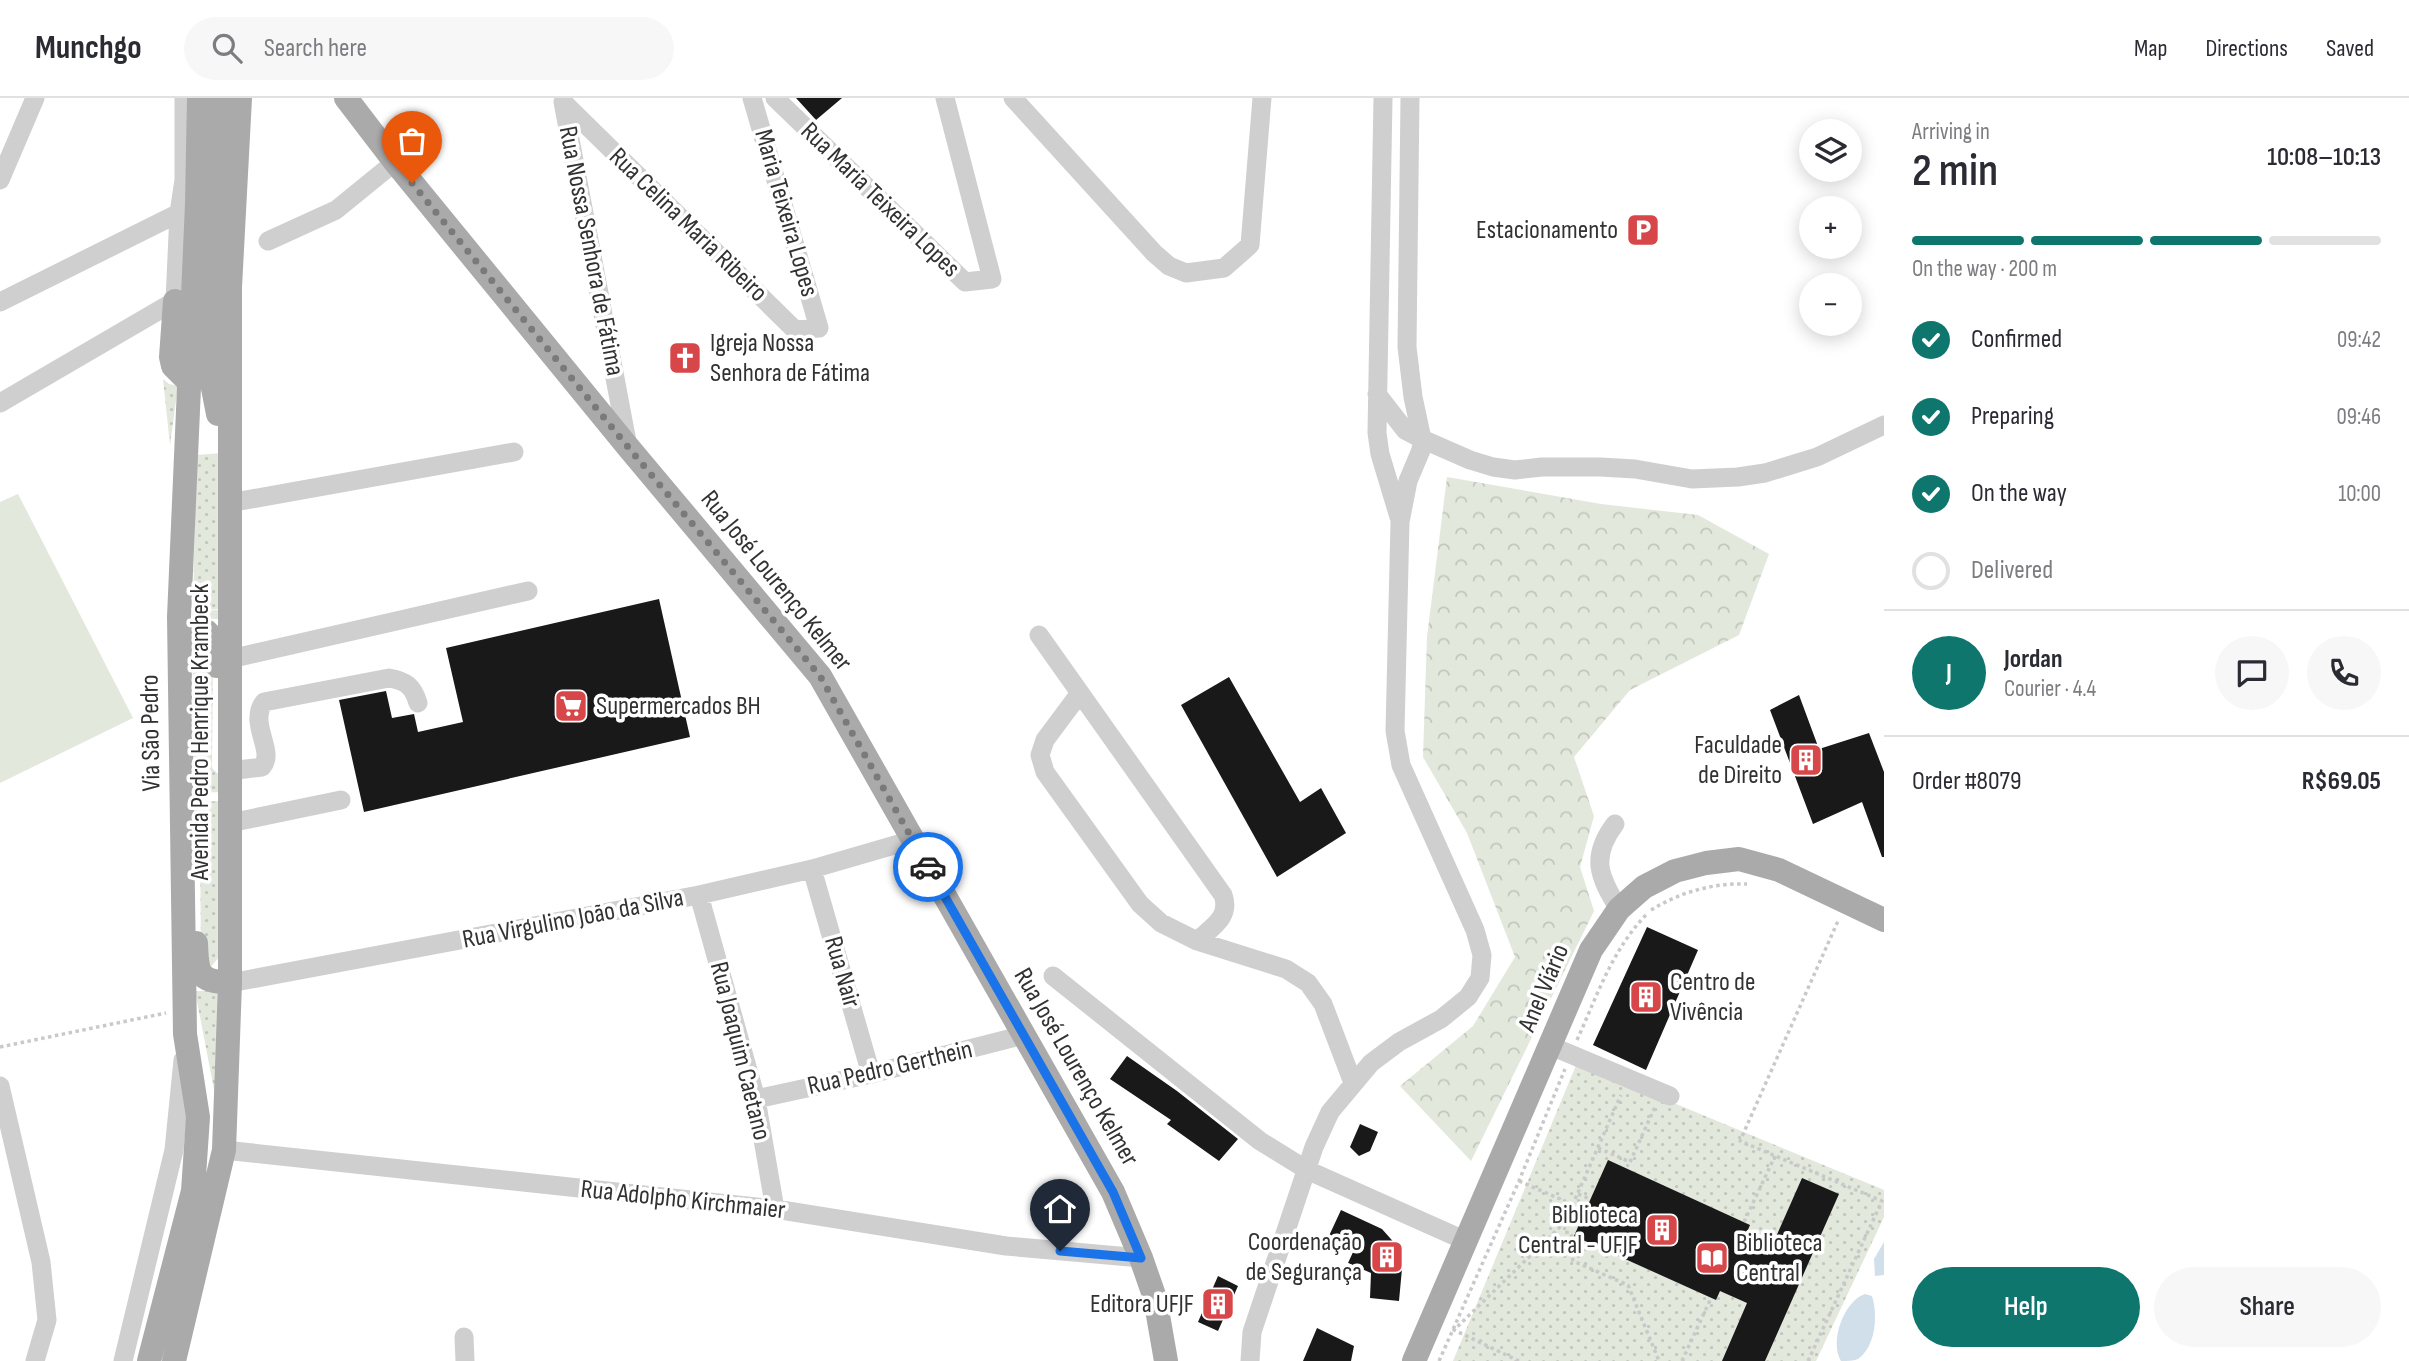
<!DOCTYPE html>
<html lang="en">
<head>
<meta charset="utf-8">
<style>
	body { margin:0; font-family:"Sofia Sans Condensed",sans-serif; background:#f7f7f7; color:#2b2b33; height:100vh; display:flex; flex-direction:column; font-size:26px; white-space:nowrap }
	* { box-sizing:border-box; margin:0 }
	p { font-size:23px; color:#7c7c81 }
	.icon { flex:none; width:38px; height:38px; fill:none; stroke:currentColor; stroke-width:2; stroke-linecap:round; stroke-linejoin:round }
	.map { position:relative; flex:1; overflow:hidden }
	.sheet { display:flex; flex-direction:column; background:#fff; width:525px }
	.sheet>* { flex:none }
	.fabs { position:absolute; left:1799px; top:21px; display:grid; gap:14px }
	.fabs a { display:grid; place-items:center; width:63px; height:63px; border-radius:50%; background:#fff; box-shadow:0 4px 18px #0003; font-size:35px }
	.pin { position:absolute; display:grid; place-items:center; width:60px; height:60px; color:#fff; margin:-72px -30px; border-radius:50% 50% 50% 0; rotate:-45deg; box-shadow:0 0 7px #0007 }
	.pin .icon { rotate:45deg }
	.courier { position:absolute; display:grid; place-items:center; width:70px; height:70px; margin:-35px; border:5px solid #1a73e8; border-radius:50%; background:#fff; color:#222; box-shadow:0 2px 9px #0007 }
	.headline em { font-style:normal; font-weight:600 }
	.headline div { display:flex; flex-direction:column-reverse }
	.headline { display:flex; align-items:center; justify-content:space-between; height:119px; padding:0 28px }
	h1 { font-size:46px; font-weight:600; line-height:52px }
	.bar { display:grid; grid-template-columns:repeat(4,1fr); gap:10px 7px; align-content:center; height:84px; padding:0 28px }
	.bar i { height:9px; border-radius:5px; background:#e1e1e2 }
	.bar .active { background:#0f766e }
	.bar p { grid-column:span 4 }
	.line { display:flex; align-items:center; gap:18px; padding:0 28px; border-top:2px solid #e1e1e2 }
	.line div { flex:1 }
	.round { display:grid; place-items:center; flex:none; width:74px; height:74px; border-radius:37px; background:#f7f7f7 }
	ol { padding:0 28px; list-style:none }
	li { display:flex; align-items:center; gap:21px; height:77px }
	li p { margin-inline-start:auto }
	li .icon { padding:7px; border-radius:50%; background:#0f766e; color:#fff; stroke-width:4 }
	li:last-child { color:#7c7c81 }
	li i { width:38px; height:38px; border:4px solid #e1e1e2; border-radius:50% }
	.primary-button { display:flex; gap:14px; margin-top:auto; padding:14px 28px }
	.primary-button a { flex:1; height:80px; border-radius:42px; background:#0f766e; color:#fff; font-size:28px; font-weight:600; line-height:80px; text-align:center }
	.primary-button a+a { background:#f7f7f7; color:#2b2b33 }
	header { display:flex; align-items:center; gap:42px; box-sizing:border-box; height:98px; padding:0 35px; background:#fff; border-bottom:2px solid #e1e1e2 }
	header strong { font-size:33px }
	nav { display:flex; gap:38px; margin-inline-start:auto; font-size:24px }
	.search { width:490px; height:63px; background:#f7f7f7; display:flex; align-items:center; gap:18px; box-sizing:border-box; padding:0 24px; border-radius:38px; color:#7c7c81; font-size:26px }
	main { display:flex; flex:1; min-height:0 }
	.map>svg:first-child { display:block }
	.grass { fill:url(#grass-dots) }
	.forest { fill:url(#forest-crowns) }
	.garden { fill:#e2e8dc }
	.water { fill:#d1dfeb }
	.building { fill:#191919 }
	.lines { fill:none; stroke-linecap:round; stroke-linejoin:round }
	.path { stroke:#c9c9c9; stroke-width:3.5; stroke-dasharray:3.5 3.5; stroke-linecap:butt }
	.minor { stroke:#cfcfcf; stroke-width:19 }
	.major { stroke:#aaa; stroke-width:24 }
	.done { stroke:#7a7a7a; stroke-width:7; stroke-dasharray:0 12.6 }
	.route { stroke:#1a73e8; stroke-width:9 }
	.labels { text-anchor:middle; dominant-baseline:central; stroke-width:7; stroke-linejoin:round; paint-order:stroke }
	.street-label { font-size:26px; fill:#323232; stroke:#fff }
	.poi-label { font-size:26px; fill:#323232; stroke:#fff; text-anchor:end }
</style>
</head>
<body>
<header>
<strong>Munchgo</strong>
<div class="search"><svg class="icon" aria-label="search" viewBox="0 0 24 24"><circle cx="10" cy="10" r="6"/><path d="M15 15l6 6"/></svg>Search here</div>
<nav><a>Map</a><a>Directions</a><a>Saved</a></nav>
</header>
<main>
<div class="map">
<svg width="1884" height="1263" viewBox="0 0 1884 1263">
	<defs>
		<pattern id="grass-dots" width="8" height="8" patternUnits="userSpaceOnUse" patternTransform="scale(1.75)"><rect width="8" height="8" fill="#e2e8dc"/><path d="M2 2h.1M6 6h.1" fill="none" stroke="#c2c7bd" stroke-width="1.8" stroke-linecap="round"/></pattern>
		<pattern id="forest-crowns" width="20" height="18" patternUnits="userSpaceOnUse" patternTransform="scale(1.75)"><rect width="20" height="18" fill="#e2e8dc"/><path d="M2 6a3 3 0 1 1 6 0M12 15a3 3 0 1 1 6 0" fill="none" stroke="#c2c7bd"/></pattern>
	</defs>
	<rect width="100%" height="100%" fill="#fff"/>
	<path class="grass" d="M163 281 169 286 178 288 170 347Z
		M222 355 220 511 193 513 196 357Z
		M203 543 213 551 212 670 223 681V694L192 695 193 552 198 545Z
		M223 703 219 859 210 870 201 862 200 741 192 733V704Z
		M195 893H222L218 1012Z
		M1577 965 1884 1092V1119L1816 1263H1453Z"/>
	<path class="forest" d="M1447 379 1601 406 1698 417 1769 456 1739 537 1630 592 1574 659 1594 718 1580 769 1594 813 1471 1063 1400 988 1473 928 1515 859 1467 735 1423 659 1427 539Z"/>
	<path class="garden" d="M18 396 133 620 0 685V404Z
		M220 512V521H192L193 513Z"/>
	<path class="water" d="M1884 1144V1177L1875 1178 1874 1161Z
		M1865 1196 1872 1198C1878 1217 1876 1248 1858 1261 1853 1263 1847 1263 1841 1263 1829 1244 1844 1203 1865 1196Z"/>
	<path class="building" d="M796 0H842L816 22Z
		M659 501 690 639 364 714 339 602 386 593 392 620 414 616 418 634 463 624 446 550Z
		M1229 579 1300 704 1321 690 1346 735 1277 779 1181 607Z
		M1799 597 1819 651 1869 635 1884 674V759H1882L1862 704 1813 726 1770 612Z
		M1647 829 1698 852 1646 972 1593 947Z
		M1127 958 1177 993 1238 1041 1219 1063 1167 1026 1171 1022 1110 981Z
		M1360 1026 1378 1034 1370 1053 1359 1058 1350 1049Z
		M1608 1062 1750 1127 1742 1146 1768 1157 1802 1080 1839 1096 1765 1263H1722L1747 1205 1720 1193 1716 1202 1574 1138Z
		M1341 1112 1382 1131 1398 1149 1403 1160 1399 1203 1370 1200 1371 1175 1348 1165 1354 1152 1328 1140Z
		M1218 1178 1238 1188 1218 1233 1198 1224Z
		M1317 1230 1354 1248 1351 1263H1303Z"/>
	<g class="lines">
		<path class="path" d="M1651 812C1681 794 1712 785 1747 786
			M1577 942C1597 898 1612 852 1646 817
			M0 949 166 915
			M1598 1050 1630 1064 1655 1009
			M1519 1083 1560 1101 1573 1163 1628 1187 1659 1263
			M1578 1096 1590 1101
			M1744 1124 1775 1058
			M1439 1263 1519 1083 1565 971
			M1519 1263 1454 1232 1565 1124 1621 997
			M1682 1263 1711 1200
			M1808 1263 1882 1103 1740 1043 1838 823"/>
		<path class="minor" d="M775 0 965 184 992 181 945 0
			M1013 0 1154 155 1169 168 1186 175 1224 170 1250 147 1262 0
			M1383 0 1377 335 1380 356 1399 419
			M563 4 628 349
			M564 5 795 232 819 230 752 0
			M0 82 35 0
			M268 143 336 112 395 64
			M0 204 179 115
			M1377 296 1405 332 1422 341 1470 362 1493 369 1515 372 1542 369H1600L1635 371 1692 381 1738 379 1765 375 1817 359 1884 327
			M0 305 175 203 179 115 184 82V0
			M229 405 514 354
			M1039 537 1223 797C1231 819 1212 829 1197 843
			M230 561 528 493
			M1080 595 1045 642 1040 657 1045 674 1140 806 1161 825 1197 843 1286 871 1308 885 1323 906 1353 985
			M229 673 262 669C276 653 248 626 264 604L389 580C406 583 413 588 418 605
			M230 725 341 702
			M1615 726C1590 759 1599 779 1619 811
			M812 771 871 976
			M699 797 756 1001 775 1111
			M1053 878 1260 1043 1307 1072 1466 1143
			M230 885 699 797 812 771 912 742
			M1551 948 1670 998
			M0 988 41 1164 47 1222 35 1263
			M756 1001 871 976 1024 937
			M224 1052 775 1111 1006 1148 1141 1160
			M464 1239 465 1263
			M123 1263 174 1052 183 962
			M1250 1263 1252 1234 1314 1049 1330 1014 1371 965 1399 944 1441 921 1468 899 1480 880 1482 857 1475 832 1401 667 1395 633 1400 424 1408 383 1421 352 1422 341 1413 299 1407 249 1410 0"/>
		<path class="major" d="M346 0 395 64 628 349 820 578 1113 1094 1141 1160 1155 1200 1166 1263
			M175 203 171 259 173 268 189 284
			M218 316 211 280 219 0
			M180 552 194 533H206L217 544V568
			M196 845C197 875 197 883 230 885
			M149 1263 193 1093 198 1019 185 936 179 519 197 106 199 0
			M174 1263 224 1052 230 885V189L240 0
			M1414 1263 1591 852 1619 811 1644 789 1675 773 1706 765 1739 761 1779 772 1884 822"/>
	</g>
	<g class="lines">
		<path class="done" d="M412 85 628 349 820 578 928 769"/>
		<path class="route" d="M928 769 1113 1094 1141 1160 1060 1153"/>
	</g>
	<defs>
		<symbol id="parking-square" viewBox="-11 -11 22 22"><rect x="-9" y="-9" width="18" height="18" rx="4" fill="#d74649" stroke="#fff"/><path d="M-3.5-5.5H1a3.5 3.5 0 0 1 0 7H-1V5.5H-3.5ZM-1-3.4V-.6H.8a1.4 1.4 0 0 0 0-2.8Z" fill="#fff"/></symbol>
		<symbol id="church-square" viewBox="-11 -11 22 22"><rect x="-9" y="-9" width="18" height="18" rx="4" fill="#d74649" stroke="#fff"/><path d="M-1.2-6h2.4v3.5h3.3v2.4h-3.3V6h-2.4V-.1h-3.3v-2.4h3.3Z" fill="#fff"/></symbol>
		<symbol id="supermarket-square" viewBox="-11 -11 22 22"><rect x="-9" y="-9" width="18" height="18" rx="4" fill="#d74649" stroke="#fff"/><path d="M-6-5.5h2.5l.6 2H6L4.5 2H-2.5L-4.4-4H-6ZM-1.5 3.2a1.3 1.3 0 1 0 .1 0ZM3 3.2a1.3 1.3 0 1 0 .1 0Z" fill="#fff"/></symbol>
		<symbol id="building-square" viewBox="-11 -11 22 22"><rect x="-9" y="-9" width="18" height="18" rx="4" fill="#d74649" stroke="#fff"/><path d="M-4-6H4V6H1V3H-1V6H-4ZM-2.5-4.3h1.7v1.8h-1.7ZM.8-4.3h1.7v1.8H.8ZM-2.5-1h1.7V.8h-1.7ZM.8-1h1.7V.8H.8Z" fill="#fff"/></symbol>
		<symbol id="library-square" viewBox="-11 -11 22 22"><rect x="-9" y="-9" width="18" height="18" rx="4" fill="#d74649" stroke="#fff"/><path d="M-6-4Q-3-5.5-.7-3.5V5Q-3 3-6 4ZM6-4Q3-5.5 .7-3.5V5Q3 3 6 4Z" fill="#fff"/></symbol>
	</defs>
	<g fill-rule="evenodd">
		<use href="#parking-square" x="1624" y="113" width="38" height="38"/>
		<use href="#church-square" x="666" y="241" width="38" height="38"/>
		<use href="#supermarket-square" x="552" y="589" width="38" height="38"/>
		<use href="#building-square" x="1787" y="643" width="38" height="38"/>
		<use href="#building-square" x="1627" y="880" width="38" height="38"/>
		<use href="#building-square" x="1643" y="1113" width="38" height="38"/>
		<use href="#building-square" x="1368" y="1140" width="38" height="38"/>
		<use href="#library-square" x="1693" y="1141" width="38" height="38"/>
		<use href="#building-square" x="1199" y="1187" width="38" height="38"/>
	</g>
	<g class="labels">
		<g class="street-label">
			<text transform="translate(880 102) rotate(44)">Rua Maria Teixeira Lopes</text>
			<text transform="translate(786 115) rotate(74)">Maria Teixeira Lopes</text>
			<text transform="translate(688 127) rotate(44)">Rua Celina Maria Ribeiro</text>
			<text transform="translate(591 153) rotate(79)">Rua Nossa Senhora de Fátima</text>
			<text transform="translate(776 483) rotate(51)">Rua José Lourenço Kelmer</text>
			<text transform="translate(200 634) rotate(-90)">Avenida Pedro Henrique Krambeck</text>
			<text transform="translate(151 635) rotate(-91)">Via São Pedro</text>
			<text transform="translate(573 821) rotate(-11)">Rua Virgulino João da Silva</text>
			<text transform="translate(842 874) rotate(74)">Rua Nair</text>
			<text transform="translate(1544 890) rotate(-67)">Anel Viário</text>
			<text transform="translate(740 953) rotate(76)">Rua Joaquim Caetano</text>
			<text transform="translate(1076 969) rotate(60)">Rua José Lourenço Kelmer</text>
			<text transform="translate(890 970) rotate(-13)">Rua Pedro Gerthein</text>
			<text transform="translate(683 1102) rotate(6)">Rua Adolpho Kirchmaier</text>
		</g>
		<g class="poi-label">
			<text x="1618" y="132">Estacionamento</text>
			<text x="710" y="245" text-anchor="start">Igreja Nossa<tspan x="710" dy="30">Senhora de Fátima</tspan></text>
			<text x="596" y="608" text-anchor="start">Supermercados BH</text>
			<text x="1782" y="647">Faculdade<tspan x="1782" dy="30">de Direito</tspan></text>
			<text x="1670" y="884" text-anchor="start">Centro de<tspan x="1670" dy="30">Vivência</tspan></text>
			<text x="1638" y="1117">Biblioteca<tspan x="1638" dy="30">Central - UFJF</tspan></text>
			<text x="1362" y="1144">Coordenação<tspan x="1362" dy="30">de Segurança</tspan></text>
			<text x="1736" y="1145" text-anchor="start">Biblioteca<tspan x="1736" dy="30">Central</tspan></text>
			<text x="1194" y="1206">Editora UFJF</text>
		</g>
	</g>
</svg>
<div class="fabs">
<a><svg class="icon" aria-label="layers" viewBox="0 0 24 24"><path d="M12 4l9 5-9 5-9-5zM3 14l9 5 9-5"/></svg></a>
<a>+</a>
<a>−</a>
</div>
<div class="pin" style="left:412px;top:85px;background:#ea580c"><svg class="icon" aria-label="bag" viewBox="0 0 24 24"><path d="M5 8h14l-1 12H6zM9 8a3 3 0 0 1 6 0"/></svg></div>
<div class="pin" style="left:1060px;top:1153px;background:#1f2937"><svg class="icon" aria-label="home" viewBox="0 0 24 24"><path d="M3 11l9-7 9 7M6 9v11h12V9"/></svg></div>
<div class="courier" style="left:928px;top:769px"><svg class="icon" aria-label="car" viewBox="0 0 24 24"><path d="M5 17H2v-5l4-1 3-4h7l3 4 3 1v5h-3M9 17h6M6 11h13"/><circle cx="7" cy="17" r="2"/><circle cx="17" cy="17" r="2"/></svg></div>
</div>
<section class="sheet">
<div class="headline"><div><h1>2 min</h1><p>Arriving in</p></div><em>10:08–10:13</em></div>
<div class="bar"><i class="active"></i><i class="active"></i><i class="active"></i><i></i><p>On the way · 200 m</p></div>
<ol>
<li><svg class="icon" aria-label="check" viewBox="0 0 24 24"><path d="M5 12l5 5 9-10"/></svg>Confirmed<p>09:42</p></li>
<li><svg class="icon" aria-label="check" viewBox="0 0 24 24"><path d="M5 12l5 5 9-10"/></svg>Preparing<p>09:46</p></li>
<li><svg class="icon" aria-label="check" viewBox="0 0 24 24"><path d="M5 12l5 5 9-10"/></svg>On the way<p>10:00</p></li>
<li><i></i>Delivered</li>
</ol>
<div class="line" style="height:126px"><b class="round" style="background:#0f766e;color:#fff">J</b><div><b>Jordan</b><p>Courier · 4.4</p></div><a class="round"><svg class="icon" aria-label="chat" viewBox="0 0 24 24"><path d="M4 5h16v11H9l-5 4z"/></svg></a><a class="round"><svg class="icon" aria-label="phone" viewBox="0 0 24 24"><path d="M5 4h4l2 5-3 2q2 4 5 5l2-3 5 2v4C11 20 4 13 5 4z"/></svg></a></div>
<div class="line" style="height:91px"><div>Order #8079</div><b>R$69.05</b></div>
<div class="primary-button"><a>Help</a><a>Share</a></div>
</section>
</main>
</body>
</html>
